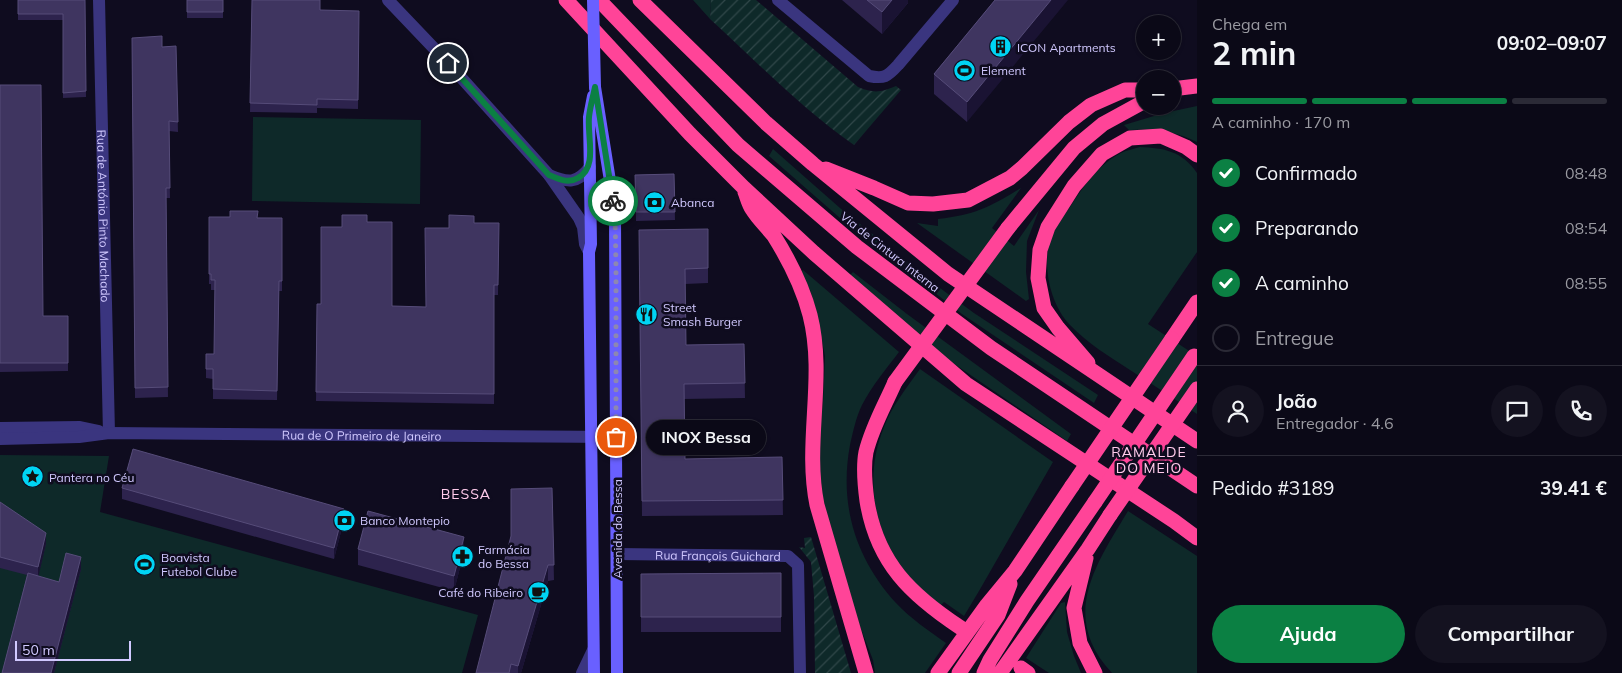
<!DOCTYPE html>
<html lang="pt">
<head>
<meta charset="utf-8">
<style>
	body { margin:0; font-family:Mulish,sans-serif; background:#141220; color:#f1f3f6; height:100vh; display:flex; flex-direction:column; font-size:19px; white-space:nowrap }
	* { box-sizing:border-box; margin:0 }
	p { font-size:16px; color:#9a9aa1 }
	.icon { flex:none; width:28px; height:28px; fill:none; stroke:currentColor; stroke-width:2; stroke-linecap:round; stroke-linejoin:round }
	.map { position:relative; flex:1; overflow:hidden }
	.drawer { display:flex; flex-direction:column; background:#0b0917; width:425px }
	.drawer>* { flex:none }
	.controls { position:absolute; left:1136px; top:15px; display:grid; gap:10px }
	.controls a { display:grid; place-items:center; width:45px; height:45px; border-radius:50%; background:#0b0917; box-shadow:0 1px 4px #0004,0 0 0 1px #2b2a36; font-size:25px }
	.scale { position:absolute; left:15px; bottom:12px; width:116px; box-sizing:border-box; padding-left:5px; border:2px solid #d1c9ff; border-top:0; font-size:14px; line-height:18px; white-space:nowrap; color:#d1c9ff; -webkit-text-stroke:4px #0f0c1f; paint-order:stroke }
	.pin { position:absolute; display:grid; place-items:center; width:42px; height:42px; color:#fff; margin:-21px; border:2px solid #fff; border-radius:50%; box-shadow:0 1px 5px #0007 }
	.courier { position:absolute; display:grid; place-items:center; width:50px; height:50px; margin:-25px; border:4px solid #0b8043; border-radius:50%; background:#fff; color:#222; box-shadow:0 1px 6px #0007 }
	.bubble { position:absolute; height:35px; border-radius:18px; background:#0b0917; box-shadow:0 1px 4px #0004,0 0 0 1px #2b2a36; font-size:16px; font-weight:700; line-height:35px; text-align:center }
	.overview em { font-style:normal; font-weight:700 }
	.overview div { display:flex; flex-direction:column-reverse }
	.overview { display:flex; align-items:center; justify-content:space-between; height:85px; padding:0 15px }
	h1 { font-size:32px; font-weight:700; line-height:38px }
	.bar { display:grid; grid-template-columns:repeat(4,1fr); gap:8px 5px; align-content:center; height:60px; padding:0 15px }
	.bar i { height:6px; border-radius:4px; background:#2b2a36 }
	.bar .current { background:#0b8043 }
	.bar p { grid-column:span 4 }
	.line { display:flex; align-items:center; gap:12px; padding:0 15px; border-top:1px solid #2b2a36 }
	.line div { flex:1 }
	.round { display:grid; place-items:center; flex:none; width:52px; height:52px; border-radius:26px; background:#141220 }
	ol { padding:0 15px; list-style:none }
	li { display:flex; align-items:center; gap:15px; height:55px }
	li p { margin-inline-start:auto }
	li .icon { padding:5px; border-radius:50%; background:#0b8043; color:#fff; stroke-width:4 }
	li:last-child { color:#9a9aa1 }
	li i { width:28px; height:28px; border:2px solid #2b2a36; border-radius:50% }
	.primary-button { display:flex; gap:10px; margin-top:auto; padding:10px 15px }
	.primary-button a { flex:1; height:58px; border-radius:30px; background:#0b8043; color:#fff; font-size:20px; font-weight:700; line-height:58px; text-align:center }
	.primary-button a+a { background:#141220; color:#f1f3f6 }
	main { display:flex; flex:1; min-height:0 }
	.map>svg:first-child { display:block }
	.grass { fill:#0e2929 }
	.garden { fill:url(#garden-furrows) }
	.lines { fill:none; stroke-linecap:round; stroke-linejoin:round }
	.street { stroke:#3a357f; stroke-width:12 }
	.secondary { stroke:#6960ff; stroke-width:12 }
	.highway { stroke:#ff4498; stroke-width:15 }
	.secondary-bridge { stroke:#6960ff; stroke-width:12 }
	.highway-bridge { stroke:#ff4498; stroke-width:15 }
	.wall { fill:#2d234d }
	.shaded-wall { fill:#1a1333 }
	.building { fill:#3f3560; stroke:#564c79 }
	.done { stroke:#8d87b1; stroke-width:5; stroke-dasharray:0 9 }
	.route { stroke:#0b8043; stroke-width:6 }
	.labels { text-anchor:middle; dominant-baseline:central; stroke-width:5; stroke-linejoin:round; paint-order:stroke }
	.poi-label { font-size:12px; fill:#d1c9ff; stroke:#0f0c1f; text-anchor:start }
	.street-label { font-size:12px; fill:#d1c9ff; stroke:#0f0c1f }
	.neighbourhood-label { font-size:14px; letter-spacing:1px; fill:#ffcbeb; stroke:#0f0c1f }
</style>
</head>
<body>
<main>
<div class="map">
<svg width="1197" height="673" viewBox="0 0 1197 673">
	<defs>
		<pattern id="garden-furrows" width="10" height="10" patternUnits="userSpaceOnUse" patternTransform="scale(1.25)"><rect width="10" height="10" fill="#0e2929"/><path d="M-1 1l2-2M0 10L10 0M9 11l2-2" fill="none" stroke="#304749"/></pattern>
	</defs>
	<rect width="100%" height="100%" fill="#0f0c1f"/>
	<path class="grass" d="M693 0H711L710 19Z
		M1197 106V142C1175 131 1154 128 1129 130L1124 125 1164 113Z
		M253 117 421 120 420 204 252 201Z
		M1140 147C1164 148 1182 151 1197 173V252L1148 324 1197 356V414C1175 399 1153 385 1130 370 1110 357 1087 343 1070 325 1051 305 1043 270 1049 244 1053 230 1062 218 1070 207 1083 187 1099 164 1121 153 1127 150 1134 149 1140 147Z
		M773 149 840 208 944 291 974 313 1098 395 1094 403 962 314 848 225 769 156Z
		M1021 188 992 228 1014 246 1039 210 1027 241 1026 272 1029 299 1026 301 917 223 938 226V219C975 215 990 207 1021 188Z
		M803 270 899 352C886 369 872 386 862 405 856 417 853 432 850 445 839 504 855 558 896 603 910 618 929 631 946 643L925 673H875L873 660 859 624 822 503 817 458 823 402 825 356 816 310 810 290 800 273Z
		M853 272 907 314 1071 434 1067 441 934 350 850 275Z
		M920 369 1053 462 979 591 964 616 944 602 941 605C883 565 857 493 884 427 892 406 907 387 920 369Z
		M0 455 109 456 100 512 478 615 462 673H0Z
		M1128 511 1197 556V673H1112C1059 617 1096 564 1128 511Z
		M1065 602 1067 632 1074 656 1081 673H1049L1026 658 1061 603Z"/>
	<path class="garden" d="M711 0H756L858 87C873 93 880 93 896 86L901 90 854 145C802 109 757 62 710 19Z
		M811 537 851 673H815L814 596 811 562 799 547 805 548 804 538Z"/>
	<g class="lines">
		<g class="street">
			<path id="s1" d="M99 0 109 433"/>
			<path d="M388 0 448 63 549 175 579 218 583 227 585 244 589 252"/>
			<path d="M778 0 869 76C884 79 887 77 898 65L953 0"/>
			<path d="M549 175C568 183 577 184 590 167"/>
			<path d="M0 428 80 427 99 431"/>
			<path id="s2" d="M0 439 79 437 109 433 616 437"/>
			<path id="s3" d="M617 554 788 556 798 565 800 673"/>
			<path d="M582 673 593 650"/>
		</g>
		<path class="secondary" d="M595 87 615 212 617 673
			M593 96 589 117 591 244 589 252 594 673"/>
		<path class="highway" d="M566 0 690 134 744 188 814 253 966 384 1174 521 1197 538
			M599 0 738 145 857 247 991 348 1197 486
			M640 0 766 123 813 164 948 274 1197 441
			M1172 89 1197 86
			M826 169 874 188 908 203 933 204 968 200 1010 178 1022 168 1069 122 1091 105 1125 90H1145
			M745 192C747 197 749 205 752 209 758 219 767 227 774 236 789 260 803 288 810 315 826 378 804 442 817 505L866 673
			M1008 228 1074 148 1103 124 1145 101
			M1172 339 1197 302
			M1088 363 1058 328 1044 308 1038 278 1040 250 1048 227 1074 186 1102 154 1130 138 1161 136 1186 147 1197 155
			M895 382C885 405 872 427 866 452 863 467 865 486 867 501 877 563 911 595 961 628
			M1086 558 1074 608 1080 643 1095 673
			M1021 668 1028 673
			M938 673 987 605 1015 571 1072 486
			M959 673 998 615 1010 584
			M984 673 990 660 1027 601 1095 502
			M1000 673 1088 549 1110 515"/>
		<path class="secondary-bridge" d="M593 0 595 87"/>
		<path class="highway-bridge" d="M895 382 1008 228
			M1072 486 1172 339
			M1095 502 1194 356
			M1110 515 1197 389"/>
	</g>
	<path class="wall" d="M18 0H85L86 97 63 98V20H18Z
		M187 0H223V18H187Z
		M252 0 320 10 359 11 358 109 317 108V113L250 112Z
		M842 0H908V3L882 34Z
		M995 0 967 122 934 94V74Z
		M132 38 162 47 176 46 178 132 169 131 170 198H166L168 397 135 398Z
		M0 85 43 316H68V371L0 372Z
		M674 174 675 220 636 221 635 175Z
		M209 217 282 218V291H279L277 400 213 399V379L206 378V354H214L215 290H211V284H209Z
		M367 222 392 306 426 307 449 228 474 223H499L498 295H494V404L316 401 317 304H321L342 227Z
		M708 229V283L685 284 686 345 744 344 745 398 684 399 685 459 782 457 783 515 642 516 639 230Z
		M122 488 344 520 334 559 122 499Z
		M552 488 554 580 548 581 521 673H476Z
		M0 502 46 544 38 576 59 582 81 569 54 673H2L27 575 0 568Z
		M358 549 464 552 454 591 358 565Z
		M781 573V632H641V574Z"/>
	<path class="shaded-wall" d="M892 0H908V3L882 34V12Z
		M1051 0H1068L967 122V102Z
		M344 509V520L334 559V548Z
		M46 533V544L38 578V567Z
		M464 537V552L454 591V576Z
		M81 557V569L54 673H51Z
		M548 565V581L521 673H518V666Z"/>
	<path class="building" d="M18 0H85L86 91 63 93V14H18Z
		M187 0H223V12H187Z
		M252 0H320V10L359 11 358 100 317 99V105L250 103Z
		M867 0H892L882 12Z
		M995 0H1051L967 102 934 74Z
		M162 36V47L176 46 178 122 169 121 170 188H166L168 387 135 388 132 38Z
		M0 85H41L43 316H68V363H0Z
		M674 174 675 212H636L635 175Z
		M230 211H258L257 218H282V281H279L277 391 213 389V369H206V354H214L215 280H211V274H209V217H230Z
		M342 215H367V222H392V306L426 307 425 228H449V215L474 216V223H499L498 285H494V394L316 392 317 304H321V227H342Z
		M708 229V268L685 269 686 345 744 344 745 383 684 384 685 459 782 457 783 500 642 501 639 230Z
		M133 449 344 509 334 548 122 488Z
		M552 488 554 565H548L518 666 511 664 509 673H476L511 536V489Z
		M0 502 46 533 38 567 0 557Z
		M368 511 464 537 454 576 358 549Z
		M66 553 81 557 51 673H2L28 573 59 582Z
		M781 573V617H641V574Z"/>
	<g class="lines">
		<path class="done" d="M613 201 615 212 616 268V437"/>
		<path class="route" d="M448 63 549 175C558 179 568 184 578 178 598 167 587 137 589 117 590 107 593 97 595 87L613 201"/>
	</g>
	<defs>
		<symbol id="building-disc" viewBox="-11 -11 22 22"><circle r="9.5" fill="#00d4f4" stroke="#0f0c1f"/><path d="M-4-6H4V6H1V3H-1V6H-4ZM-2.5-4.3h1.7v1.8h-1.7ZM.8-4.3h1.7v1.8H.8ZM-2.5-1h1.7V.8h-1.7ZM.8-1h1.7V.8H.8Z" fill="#111"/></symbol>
		<symbol id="stadium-disc" viewBox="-11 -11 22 22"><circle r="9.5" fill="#00d4f4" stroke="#0f0c1f"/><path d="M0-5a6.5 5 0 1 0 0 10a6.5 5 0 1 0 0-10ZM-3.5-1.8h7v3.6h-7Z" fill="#111"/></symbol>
		<symbol id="bank-disc" viewBox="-11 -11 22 22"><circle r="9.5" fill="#00d4f4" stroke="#0f0c1f"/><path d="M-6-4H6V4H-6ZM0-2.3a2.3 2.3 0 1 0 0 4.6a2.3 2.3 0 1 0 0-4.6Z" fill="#111"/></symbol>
		<symbol id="restaurant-disc" viewBox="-11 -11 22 22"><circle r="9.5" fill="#00d4f4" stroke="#0f0c1f"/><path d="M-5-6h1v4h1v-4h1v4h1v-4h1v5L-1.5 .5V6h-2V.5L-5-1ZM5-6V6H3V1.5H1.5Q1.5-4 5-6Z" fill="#111"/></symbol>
		<symbol id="sight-disc" viewBox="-11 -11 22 22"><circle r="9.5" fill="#00d4f4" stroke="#0f0c1f"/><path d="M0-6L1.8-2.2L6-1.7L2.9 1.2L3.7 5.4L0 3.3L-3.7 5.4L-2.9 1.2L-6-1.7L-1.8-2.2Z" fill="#111"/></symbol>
		<symbol id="pharmacy-disc" viewBox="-11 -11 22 22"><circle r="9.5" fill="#00d4f4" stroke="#0f0c1f"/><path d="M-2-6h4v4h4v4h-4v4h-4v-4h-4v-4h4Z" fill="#111"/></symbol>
		<symbol id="cafe-disc" viewBox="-11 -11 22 22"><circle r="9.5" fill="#00d4f4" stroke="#0f0c1f"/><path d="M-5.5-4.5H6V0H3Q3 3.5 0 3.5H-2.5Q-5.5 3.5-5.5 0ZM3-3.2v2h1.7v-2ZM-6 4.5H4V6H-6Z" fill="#111"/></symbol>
	</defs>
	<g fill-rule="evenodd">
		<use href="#building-disc" x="988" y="34" width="25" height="25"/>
		<use href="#stadium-disc" x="952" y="58" width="25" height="25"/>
		<use href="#bank-disc" x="642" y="190" width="25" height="25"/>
		<use href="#restaurant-disc" x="634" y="302" width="25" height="25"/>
		<use href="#sight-disc" x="20" y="464" width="25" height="25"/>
		<use href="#bank-disc" x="332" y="508" width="25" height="25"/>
		<use href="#pharmacy-disc" x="450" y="544" width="25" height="25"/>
		<use href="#stadium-disc" x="132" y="552" width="25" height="25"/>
		<use href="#cafe-disc" x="526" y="580" width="25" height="25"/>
	</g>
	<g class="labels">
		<g class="poi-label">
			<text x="1017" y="47">ICON Apartments</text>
			<text x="981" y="70">Element</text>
			<text x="671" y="202">Abanca</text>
			<text x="663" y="307">Street<tspan x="663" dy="14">Smash Burger</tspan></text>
			<text x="49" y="477">Pantera no Céu</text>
			<text x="360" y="520">Banco Montepio</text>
			<text x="478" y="549">Farmácia<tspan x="478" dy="14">do Bessa</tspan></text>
			<text x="161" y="557">Boavista<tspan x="161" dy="14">Futebol Clube</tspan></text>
			<text x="523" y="592" text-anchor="end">Café do Ribeiro</text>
		</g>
		<g class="street-label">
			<text stroke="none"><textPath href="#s1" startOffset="216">Rua de António Pinto Machado</textPath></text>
			<text transform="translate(890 252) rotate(38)">Via de Cintura Interna</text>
			<text stroke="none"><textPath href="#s2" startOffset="362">Rua de O Primeiro de Janeiro</textPath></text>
			<text transform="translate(617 529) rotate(-90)">Avenida do Bessa</text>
			<text stroke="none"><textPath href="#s3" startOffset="101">Rua François Guichard</textPath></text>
		</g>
		<g class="neighbourhood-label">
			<text x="1149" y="452">RAMALDE<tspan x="1149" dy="16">DO MEIO</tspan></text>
			<text x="466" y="494">BESSA</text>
		</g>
	</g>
</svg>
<div class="controls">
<a>+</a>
<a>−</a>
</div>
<div class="scale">50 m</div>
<div class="pin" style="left:616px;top:437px;background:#ea580c"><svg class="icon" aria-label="bag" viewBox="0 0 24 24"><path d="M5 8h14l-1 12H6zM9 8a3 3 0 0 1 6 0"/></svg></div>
<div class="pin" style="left:448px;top:63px;background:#1f2937"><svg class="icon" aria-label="home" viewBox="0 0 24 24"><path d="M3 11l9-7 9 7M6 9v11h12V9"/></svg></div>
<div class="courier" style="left:613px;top:201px"><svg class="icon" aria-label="bike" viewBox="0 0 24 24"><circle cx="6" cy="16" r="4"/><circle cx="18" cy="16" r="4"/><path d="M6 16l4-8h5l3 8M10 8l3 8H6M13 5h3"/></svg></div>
<div class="bubble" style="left:646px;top:420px;width:120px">INOX Bessa</div>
</div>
<section class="drawer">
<div class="overview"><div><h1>2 min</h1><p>Chega em</p></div><em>09:02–09:07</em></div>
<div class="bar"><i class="current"></i><i class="current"></i><i class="current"></i><i></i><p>A caminho · 170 m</p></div>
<ol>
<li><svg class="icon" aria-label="check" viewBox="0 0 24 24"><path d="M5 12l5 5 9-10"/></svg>Confirmado<p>08:48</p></li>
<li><svg class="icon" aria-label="check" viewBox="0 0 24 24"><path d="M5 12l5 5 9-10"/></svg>Preparando<p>08:54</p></li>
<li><svg class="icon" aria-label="check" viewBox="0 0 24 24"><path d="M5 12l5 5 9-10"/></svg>A caminho<p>08:55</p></li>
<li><i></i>Entregue</li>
</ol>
<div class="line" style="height:90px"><a class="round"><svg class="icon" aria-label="person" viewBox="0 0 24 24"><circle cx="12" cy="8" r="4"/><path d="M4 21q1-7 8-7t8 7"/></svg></a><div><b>João</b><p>Entregador · 4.6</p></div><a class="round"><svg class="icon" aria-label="chat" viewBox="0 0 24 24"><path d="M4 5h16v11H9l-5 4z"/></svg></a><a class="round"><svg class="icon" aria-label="phone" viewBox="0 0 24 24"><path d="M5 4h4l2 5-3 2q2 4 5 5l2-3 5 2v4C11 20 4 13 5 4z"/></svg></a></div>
<div class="line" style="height:65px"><div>Pedido #3189</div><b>39.41 €</b></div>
<div class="primary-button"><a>Ajuda</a><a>Compartilhar</a></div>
</section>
</main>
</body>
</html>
